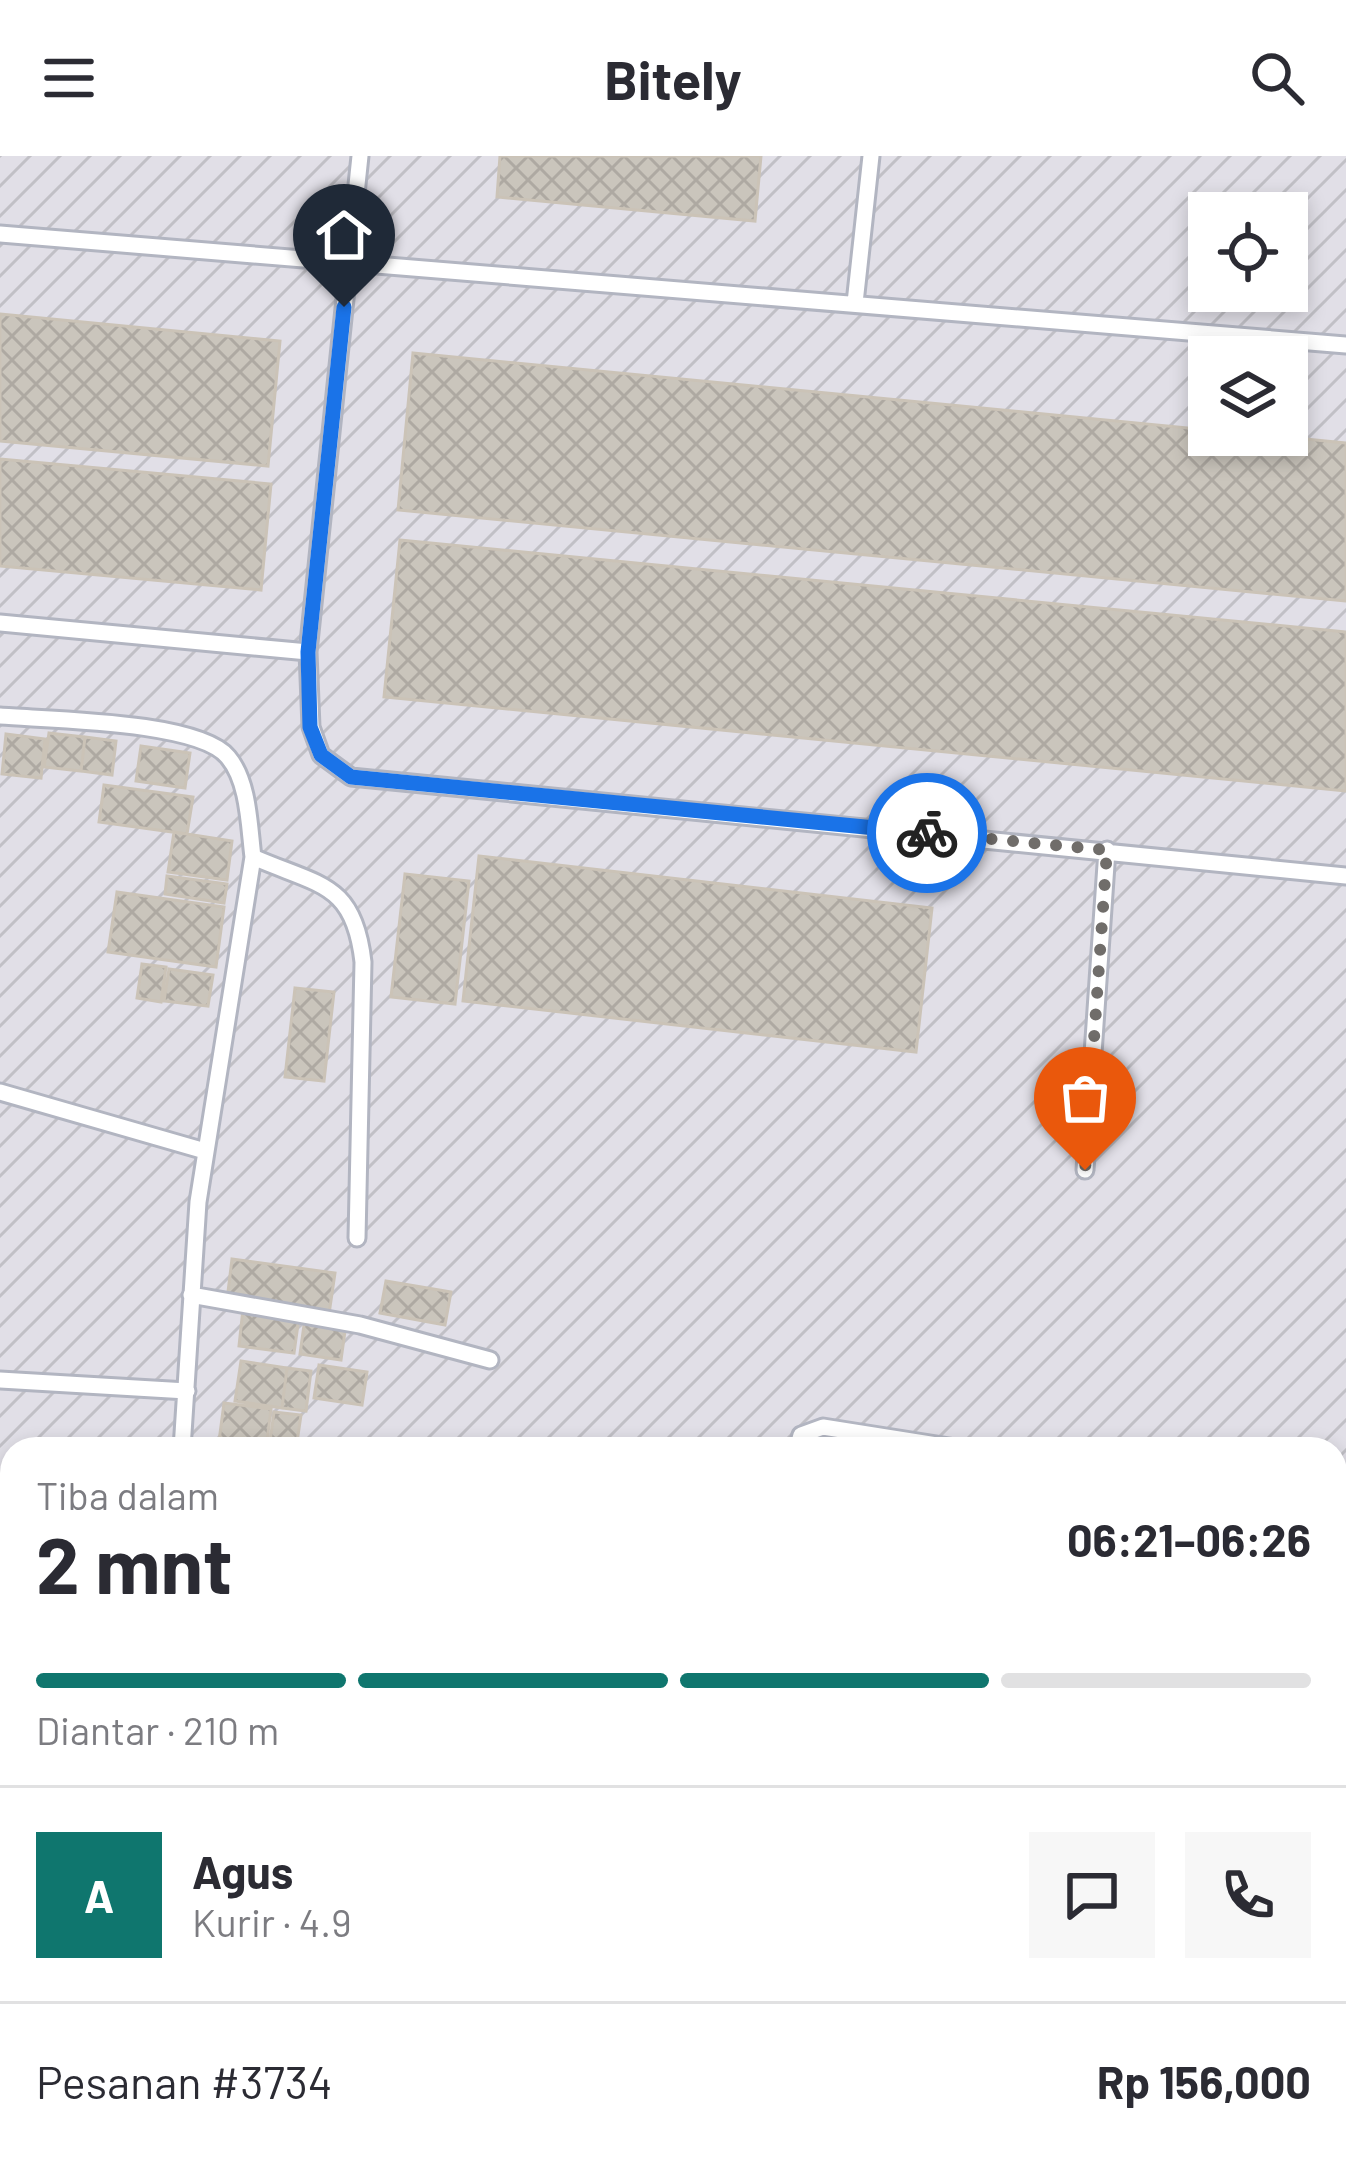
<!DOCTYPE html>
<html lang="id">
<head>
<meta charset="utf-8">
<style>
	body { margin:0; font-family:Barlow,sans-serif; background:#f7f7f7; color:#2b2b33; height:100vh; display:flex; flex-direction:column; font-size:45px; white-space:nowrap }
	* { box-sizing:border-box; margin:0 }
	p { font-size:39px; color:#7c7c81 }
	.icon { flex:none; width:66px; height:66px; fill:none; stroke:currentColor; stroke-width:2; stroke-linecap:round; stroke-linejoin:round }
	.map { position:relative; flex:1; overflow:hidden }
	.details { position:absolute; left:0px; top:1281px; width:1347px; height:747px; display:flex; flex-direction:column; background:#fff; border-radius:36px 36px 0 0; box-shadow:0 6px 18px #0003 }
	.details>* { flex:none }
	.tools { position:absolute; left:1188px; top:36px; display:grid; gap:24px }
	.tools a { display:grid; place-items:center; width:120px; height:120px; border-radius:0px; background:#fff; box-shadow:0 6px 18px #0003; font-size:60px }
	.pin { position:absolute; display:grid; place-items:center; width:102px; height:102px; color:#fff; margin:-123px -51px; border-radius:50% 50% 50% 0; rotate:-45deg; box-shadow:0 0 12px #0007 }
	.pin .icon { rotate:45deg }
	.courier { position:absolute; display:grid; place-items:center; width:120px; height:120px; margin:-60px; border:9px solid #1a73e8; border-radius:50%; background:#fff; color:#222; box-shadow:0 3px 15px #0007 }
	.summary em { font-style:normal; font-weight:700 }
	.summary div { display:flex; flex-direction:column-reverse }
	.summary { display:flex; align-items:center; justify-content:space-between; height:204px; padding:0 36px }
	h1 { font-size:78px; font-weight:700; line-height:90px }
	.bar { display:grid; grid-template-columns:repeat(4,1fr); gap:18px 12px; align-content:center; height:144px; padding:0 36px }
	.bar i { height:15px; border-radius:9px; background:#e1e1e2 }
	.bar .active { background:#0f766e }
	.bar p { grid-column:span 4 }
	.line { display:flex; align-items:center; gap:30px; padding:0 36px; border-top:3px solid #e1e1e2 }
	.line div { flex:1 }
	.round { display:grid; place-items:center; flex:none; width:126px; height:126px; border-radius:0px; background:#f7f7f7 }
	header { display:flex; justify-content:space-between; align-items:center; height:156px; padding:0 36px; background:#fff; font-size:54px; font-weight:700 }
	.map>svg:first-child { display:block }
	.industrial { fill:url(#industrial-furrows); fill-rule:evenodd }
	.building { fill:url(#building-cross-hatch); stroke:#cbc3b7; stroke-width:3 }
	.lines { fill:none; stroke-linecap:round; stroke-linejoin:round }
	.service-casing { stroke:#b2b5c1; stroke-width:21 }
	.service { stroke:#fff; stroke-width:15 }
	.done { stroke:#706d6a; stroke-width:12; stroke-dasharray:0 21.6 }
	.route { stroke:#1a73e8; stroke-width:15 }
</style>
</head>
<body>
<header><svg class="icon" aria-label="menu" viewBox="0 0 24 24"><path d="M4 6h16M4 12h16M4 18h16"/></svg>Bitely<svg class="icon" aria-label="search" viewBox="0 0 24 24"><circle cx="10" cy="10" r="6"/><path d="M15 15l6 6"/></svg></header>
<div class="map">
<svg width="1346" height="2027" viewBox="0 0 1346 2027">
	<defs>
		<pattern id="industrial-furrows" width="10" height="10" patternUnits="userSpaceOnUse" patternTransform="scale(3)"><rect width="10" height="10" fill="#e1dfe7"/><path d="M-1 1l2-2M0 10L10 0M9 11l2-2" fill="none" stroke="#c1c0c6"/></pattern>
		<pattern id="building-cross-hatch" width="8" height="8" patternUnits="userSpaceOnUse" patternTransform="scale(3)"><rect width="8" height="8" fill="#cac5bc"/><path d="M0 0l8 8M0 8l8-8" fill="none" stroke="#aea9a2"/></pattern>
	</defs>
	<rect width="100%" height="100%" fill="#efe7de"/>
	<path class="industrial" d="M0 0H1346V2027H0ZM1209 57H1287V135H1209ZM1209 201H1287V279H1209ZM12 1293H1335V2016H12Z"/>
	<path class="building" d="M500 0H761L755 65 497 41Z
		M0 158 280 185 268 310 0 285Z
		M413 197 1209 274V279H1266L1346 287V445L398 354Z
		M0 303 271 328 261 434 0 410Z
		M400 384 1346 476V635L384 541Z
		M49 577 85 581 81 615 44 611Z
		M6 578 45 583 41 622 2 618Z
		M85 581 116 585 112 619 81 615Z
		M141 590 190 597 185 632 136 625Z
		M104 629 193 641 187 678 99 666Z
		M174 676 232 685 227 724 168 716Z
		M479 700 932 752 916 896 463 845Z
		M405 718 469 725 455 848 391 841Z
		M167 720 227 728 224 747 165 738Z
		M117 736 224 751 216 811 108 796Z
		M142 808 166 811 161 846 137 842Z
		M169 813 213 819 208 850 164 845Z
		M295 832 334 836 324 925 285 921Z
		M232 1103 335 1117 329 1158 227 1144Z
		M386 1125 451 1136 445 1169 380 1157Z
		M243 1153 299 1161 294 1197 239 1190Z
		M305 1162 346 1168 341 1204 300 1198Z
		M241 1205 287 1212 282 1252 235 1245Z
		M319 1209 367 1216 362 1249 314 1242Z
		M287 1212 311 1215 306 1255 282 1252Z
		M224 1247 271 1253 266 1293H218Z
		M274 1256 301 1259 296 1293H269Z
		M49 2016H93L92 2027H48Z
		M756 2016H1169L1168 2027H754Z"/>
	<g class="lines">
		<defs>
			<path id="service" d="M360 0 308 496 311 571 321 599 351 621 1346 720
				M0 78 1346 189
				M855 147 871 0
				M0 467 308 496
				M0 560C50 564 199 565 228 601 249 626 249 670 253 701L198 1046 182 1293
				M253 701C319 730 354 726 363 806L357 1082
				M0 936 205 995
				M1085 1014 1107 694
				M191 1139 360 1169 490 1204
				M0 1224 187 1235
				M797 1293 801 1279 823 1271 962 1293
				M1335 1356 1346 1358
				M1335 1595 1346 1470
				M388 2027 390 2016
				M465 2027 466 2016
				M694 2027 695 2016
				M1298 2027V2016"/>
		</defs>
		<use href="#service" class="service-casing"/>
		<use href="#service" class="service"/>
	</g>
	<g class="lines">
		<path class="done" d="M927 677 1107 694 1085 1014"/>
		<path class="route" d="M344 151 308 496 310 571 321 599 351 621 927 677"/>
	</g>
</svg>
<div class="tools">
<a><svg class="icon" aria-label="locate" viewBox="0 0 24 24"><circle cx="12" cy="12" r="6"/><path d="M12 2v4M12 18v4M2 12h4M18 12h4"/></svg></a>
<a><svg class="icon" aria-label="layers" viewBox="0 0 24 24"><path d="M12 4l9 5-9 5-9-5zM3 14l9 5 9-5"/></svg></a>
</div>
<div class="pin" style="left:1085px;top:1014px;background:#ea580c"><svg class="icon" aria-label="bag" viewBox="0 0 24 24"><path d="M5 8h14l-1 12H6zM9 8a3 3 0 0 1 6 0"/></svg></div>
<div class="pin" style="left:344px;top:151px;background:#1f2937"><svg class="icon" aria-label="home" viewBox="0 0 24 24"><path d="M3 11l9-7 9 7M6 9v11h12V9"/></svg></div>
<div class="courier" style="left:927px;top:677px"><svg class="icon" aria-label="bike" viewBox="0 0 24 24"><circle cx="6" cy="16" r="4"/><circle cx="18" cy="16" r="4"/><path d="M6 16l4-8h5l3 8M10 8l3 8H6M13 5h3"/></svg></div>
<section class="details">
<div class="summary"><div><h1>2 mnt</h1><p>Tiba dalam</p></div><em>06:21–06:26</em></div>
<div class="bar"><i class="active"></i><i class="active"></i><i class="active"></i><i></i><p>Diantar · 210 m</p></div>
<div class="line" style="height:216px"><b class="round" style="background:#0f766e;color:#fff">A</b><div><b>Agus</b><p>Kurir · 4.9</p></div><a class="round"><svg class="icon" aria-label="chat" viewBox="0 0 24 24"><path d="M4 5h16v11H9l-5 4z"/></svg></a><a class="round"><svg class="icon" aria-label="phone" viewBox="0 0 24 24"><path d="M5 4h4l2 5-3 2q2 4 5 5l2-3 5 2v4C11 20 4 13 5 4z"/></svg></a></div>
<div class="line" style="height:156px"><div>Pesanan #3734</div><b>Rp 156,000</b></div>
</section>
</div>
</body>
</html>
